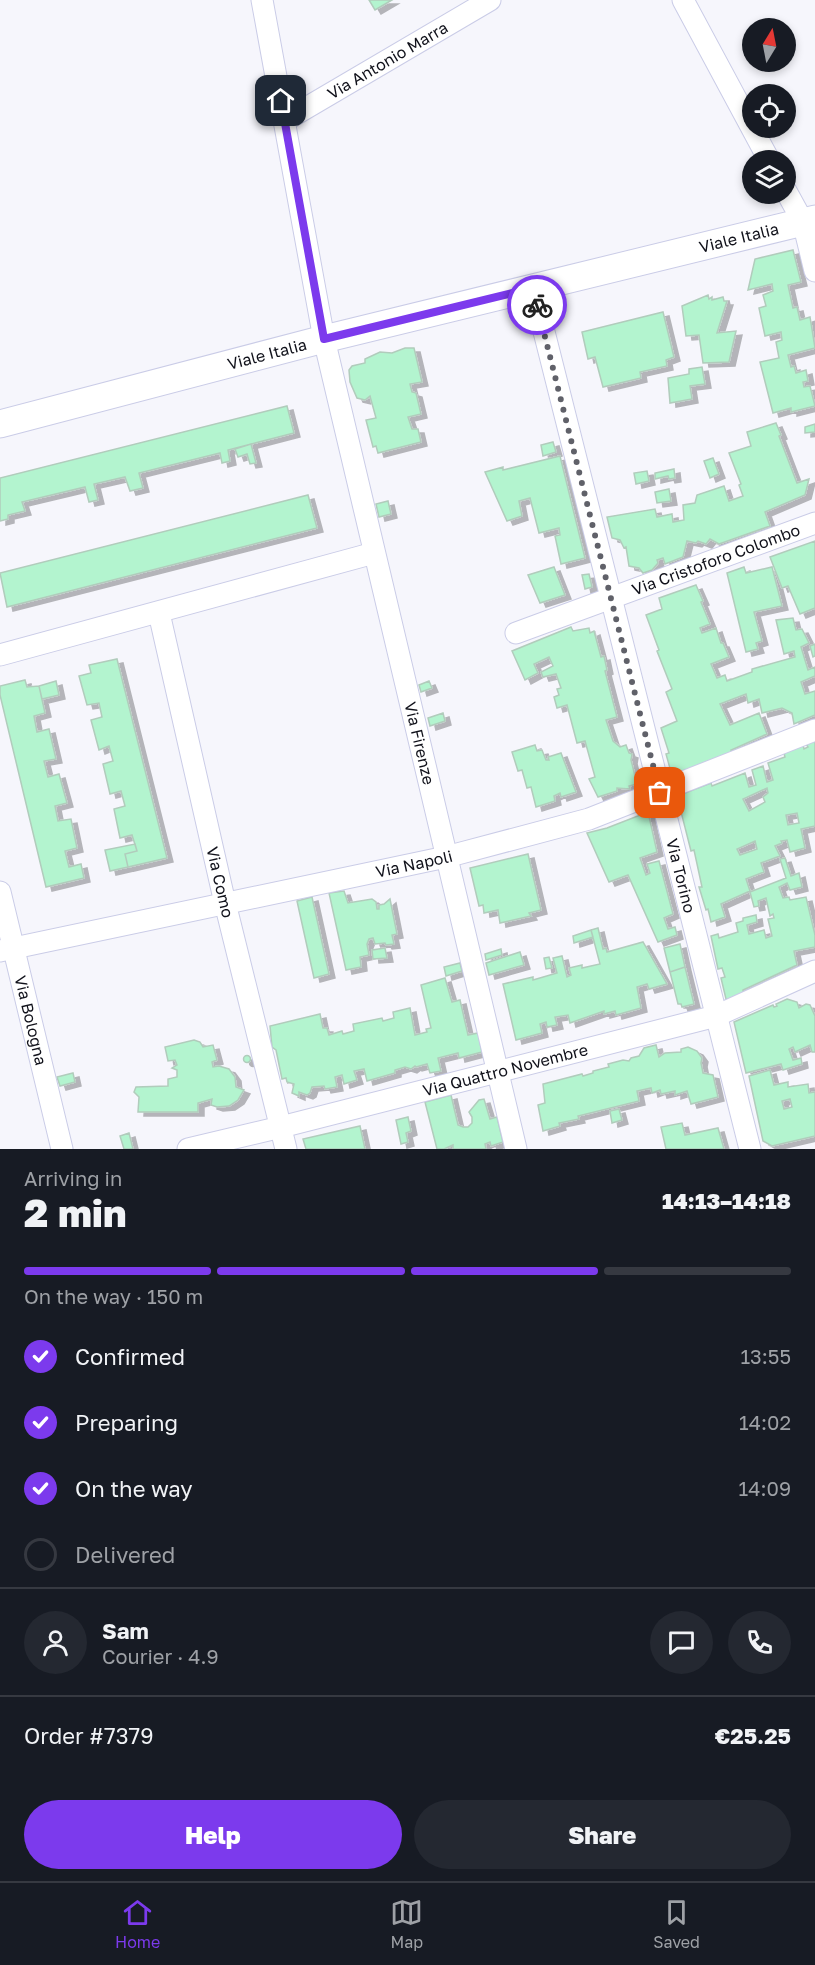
<!DOCTYPE html>
<html lang="en">
<head>
<meta charset="utf-8">
<style>
	body { margin:0; font-family:"Golos Text",sans-serif; background:#242831; color:#f1f3f6; height:100vh; display:flex; flex-direction:column; font-size:22px; white-space:nowrap }
	* { box-sizing:border-box; margin:0 }
	p { font-size:20px; color:#9ea1a6 }
	.icon { flex:none; width:33px; height:33px; fill:none; stroke:currentColor; stroke-width:2; stroke-linecap:round; stroke-linejoin:round }
	.map { position:relative; height:1149px; overflow:hidden }
	.sheet { display:flex; flex-direction:column; background:#171b24; flex:1 }
	.sheet>* { flex:none }
	.needle { width:39px; rotate:10deg }
	.buttons { position:absolute; left:742px; top:18px; display:grid; gap:12px }
	.buttons a { display:grid; place-items:center; width:54px; height:54px; border-radius:50%; background:#171b24; box-shadow:0 3px 9px #0003; font-size:30px }
	.pin { position:absolute; display:grid; place-items:center; width:51px; height:51px; color:#fff; margin:-26px; border-radius:12px; box-shadow:0 3px 9px #0006 }
	.courier { position:absolute; display:grid; place-items:center; width:60px; height:60px; margin:-30px; border:4px solid #7c3aed; border-radius:50%; background:#fff; color:#222; box-shadow:0 2px 8px #0007 }
	.head em { font-style:normal; font-weight:800 }
	.head div { display:flex; flex-direction:column-reverse }
	.head { display:flex; align-items:center; justify-content:space-between; height:102px; padding:0 24px }
	h1 { font-size:39px; font-weight:800; line-height:45px }
	.bar { display:grid; grid-template-columns:repeat(4,1fr); gap:9px 6px; align-content:center; height:72px; padding:0 24px }
	.bar i { height:8px; border-radius:4px; background:#363941 }
	.bar .on { background:#7c3aed }
	.bar p { grid-column:span 4 }
	.line { display:flex; align-items:center; gap:15px; padding:0 24px; border-top:2px solid #363941 }
	.line div { flex:1 }
	.round { display:grid; place-items:center; flex:none; width:63px; height:63px; border-radius:32px; background:#242831 }
	ol { padding:0 24px; list-style:none }
	li { display:flex; align-items:center; gap:18px; height:66px }
	li p { margin-inline-start:auto }
	li .icon { padding:6px; border-radius:50%; background:#7c3aed; color:#fff; stroke-width:4 }
	li:last-child { color:#9ea1a6 }
	li i { width:33px; height:33px; border:3px solid #363941; border-radius:50% }
	.action { display:flex; gap:12px; margin-top:auto; padding:12px 24px }
	.action a { flex:1; height:69px; border-radius:36px; background:#7c3aed; color:#fff; font-size:24px; font-weight:800; line-height:69px; text-align:center }
	.action a+a { background:#242831; color:#f1f3f6 }
	.dock { display:flex; justify-content:space-around; align-items:center; height:84px; border-top:2px solid #363941; background:#171b24; font-size:16px; color:#9ea1a6 }
	.dock a { display:grid; justify-items:center; gap:3px }
	.dock .on { color:#7c3aed }
	.map>svg:first-child { display:block }
	.building { fill:#b3f4cf; stroke:#b1ccbc; stroke-width:1.5; fill-rule:evenodd; filter:url(#shadow) }
	.lines { fill:none; stroke-linecap:round; stroke-linejoin:round }
	.minor-casing { stroke:#cacce7; stroke-width:23 }
	.tertiary-casing { stroke:#cacce7; stroke-width:29 }
	.minor { stroke:#fff; stroke-width:21 }
	.tertiary { stroke:#fff; stroke-width:27 }
	.done { stroke:#606169; stroke-width:6; stroke-dasharray:0 10.8 }
	.route { stroke:#7c3aed; stroke-width:8 }
	.labels { text-anchor:middle; dominant-baseline:central; stroke-width:6; stroke-linejoin:round; paint-order:stroke }
	.street-label { font-size:16px; fill:#10111a; stroke:#fff }
</style>
</head>
<body>
<div class="map">
<svg width="815" height="1149" viewBox="0 0 815 1149">
	<defs>
		<filter id="shadow"><feDropShadow dx="6" dy="4" stdDeviation="0" flood-color="#0004"/></filter>
	</defs>
	<rect width="100%" height="100%" fill="#f6f6fc"/>
	<path class="building" d="M369 0H392L375 10Z
		M793 250 801 282 788 285 793 308 797 307 800 320 810 317 815 348 788 355 791 367 794 366 796 373 806 370 808 381 803 382 804 387 810 386 815 406 791 412V408L773 413 760 362 779 358 776 342 782 340 781 332 765 336 759 308 766 306 763 295 773 291 772 284 748 290 755 259Z
		M708 295 709 299 712 297V300L723 297 724 301H727L717 333 736 331 729 362 703 363 699 335 686 336 682 306Z
		M663 312 674 357 666 360 667 366 640 372 641 378 603 387 595 357 588 359 582 332Z
		M405 348H414L422 382 410 384 412 392 416 393 421 414 408 417 412 429H418L421 442 378 453 376 446 373 447 366 420 376 418 370 396 365 400 357 398 350 382 349 370 352 366 365 363V359L380 352 392 353Z
		M702 367 705 384 690 386 692 399 670 403 668 378 689 374V369Z
		M287 406 294 433 228 450 230 461 222 463 220 453 139 473 143 488 130 491 125 477 94 484 98 500 89 502 85 487 22 502 25 511 8 515V519L0 521V478Z
		M776 423 781 435 779 436 797 483 809 479 805 495 765 512 770 526 719 544 710 539 706 544 698 541 696 543 687 541 683 557 665 564 663 558 657 560 658 563 652 570 643 573 639 568 629 566 626 547 624 548 620 540 612 538 607 517 655 509 657 517 672 514 673 522 684 520 683 505 695 503 697 495 724 486 729 501 743 496 739 485 741 484 729 453 751 446 747 432Z
		M815 424V432L805 433V427Z
		M553 442 556 452 543 456 541 445Z
		M251 444 256 463 250 464 247 454 238 457 235 449Z
		M560 456 585 558 561 564 555 536 560 535 559 528 539 533 530 498 519 501 522 516 507 521 485 472 503 467V470Z
		M713 458 719 474 710 478 704 461Z
		M674 469 675 478 669 479 668 476 655 479V473Z
		M647 471 649 481 636 484 634 473Z
		M669 489 671 501 657 503 655 492Z
		M308 495 317 528 7 607 0 573Z
		M388 501 391 514 379 517 376 504Z
		M815 541V608L800 614 788 586 782 588 770 557Z
		M554 567 565 595 540 603 528 575Z
		M744 567 746 573 772 567 782 606 754 612 762 641 756 643 758 649 746 652 727 573Z
		M589 574 592 587 585 589 582 575Z
		M696 585 703 601 701 602 710 624 700 628 702 633 716 628 721 643H723L729 657 711 664 717 678 725 675 727 681 752 672V669L795 657 794 651 784 654 776 620 793 618 796 630 802 629 809 643 801 647 808 670 815 667V676L801 682 805 694 815 691V715L794 724 792 713 782 708 762 713 759 699 748 703 746 694 720 704 730 725 759 713 767 734 731 750 732 752 677 774 676 770 671 772 666 754 669 753 661 728 677 721 666 692 672 689 657 651 659 650 646 615 662 609 659 598Z
		M571 627 573 631 589 628 590 633 594 631 601 657 604 656 607 670 605 671 617 717 606 720 613 741 620 747 626 745 629 753 632 754 631 760 637 784 629 786 630 789 617 788V791L598 797 589 779 595 777 585 741 577 743 567 705 557 708 554 697 559 695 557 689 561 688 556 674 543 677 541 672 553 666 549 657 534 664 538 673 525 680 512 651Z
		M815 644V656L813 657 810 646Z
		M117 659 167 858 128 867 125 854 137 851 132 835 120 838 114 809 125 806 121 791 110 794 103 764 113 761 109 746 99 750 91 720 102 717 99 703 87 705 79 676 91 673 89 665Z
		M25 680 27 687 39 686 45 713 34 716 37 732 49 729 56 759 44 761 48 777 59 774 67 803 55 806 58 821 71 819 77 848 65 851 69 867 81 864 84 878 46 887 0 695V686Z
		M56 681 59 695 42 699 39 686Z
		M429 681 432 688 421 692 419 685Z
		M443 713 445 721 430 726 428 718Z
		M815 740V826L801 829 805 848 790 852 787 840 781 841 782 843 775 846 780 856 761 863 764 872 746 879 750 891 721 904 725 917 711 922 708 909 706 910 699 887H702L694 850 691 851 677 796 711 783 712 786 745 773 749 787 756 785 752 770 763 766 767 782 773 780 768 763 785 757 784 753 803 745 804 749 808 747 806 744ZM767 788 768 793 763 797 765 802 749 811 743 799ZM797 813 799 823 788 825 786 815ZM755 841 757 849 740 855 737 849Z
		M535 745 537 751 542 750 546 760H549L548 757 561 753 576 792 561 797 560 793 554 796 555 801 536 807 531 787 527 788 522 770 518 771 512 752Z
		M648 812 657 852 640 858 646 875 650 873 647 864 659 861 673 914 664 918 668 929 675 927 677 935 658 942 628 875 609 882 587 833 607 828Z
		M135 844 137 851 125 854 128 867 110 871 105 850Z
		M528 854 541 910 529 913 531 916 500 923 498 910 484 913 483 905 479 906 470 868Z
		M785 858 791 876 799 873 802 887 790 890 787 883 779 887 783 898 789 897 790 900 806 897 815 935V947L794 951 797 965 743 990V993L729 1000 726 999 721 978 725 977 722 968 718 969 711 936 718 934 719 938 738 932 736 923 743 921V918L756 915 757 922 747 925 749 934 764 930 766 938 772 936 768 919 774 918 773 914 770 916 766 898 758 901 759 906 754 907 750 892 786 878 780 859Z
		M344 891 348 903 372 899 376 902 377 909H379V905L384 904 390 899 397 934 392 935 394 944 386 945 385 943 375 944 373 938 369 939 367 944 369 955 360 957 361 967 346 970 329 893Z
		M312 897 329 974 314 978 297 901Z
		M598 928 603 949 606 948 607 952 643 942 667 984 649 989 647 984 637 987 641 1008 616 1015 615 1011 604 1014V1011L570 1023 568 1015 555 1017 557 1025 547 1027 546 1022 540 1024 542 1033 516 1040 503 984 533 977V980L557 973 553 958 562 956 567 977 571 975 569 968 582 965V968L600 964 591 930Z
		M591 930 593 937 574 943 573 936Z
		M680 944 685 967 670 972 664 948Z
		M385 948 387 958 373 959 372 950Z
		M501 949 502 955 486 960 485 954Z
		M520 952 524 965 489 975 486 963Z
		M549 957 552 968 546 969 544 958Z
		M460 963 462 971 446 976 444 967Z
		M685 967 694 1004 682 1007 681 1004H678L670 972Z
		M445 978 452 1002 460 1000 468 1035 478 1033 482 1052 459 1058 458 1053 438 1058 441 1071 430 1073 427 1064 416 1067 415 1066 411 1069 405 1067 395 1070V1073L367 1081 364 1069 354 1071 357 1080 344 1084 342 1075 335 1077 337 1087 325 1089 324 1086 312 1087 310 1093 307 1095 299 1092V1096L292 1093 294 1084 287 1082 286 1078 282 1079 276 1050 272 1047 270 1026 320 1014 323 1028H327L329 1035 342 1031 343 1034 354 1031 353 1024 382 1018 383 1021 394 1018 393 1012 410 1008 415 1035 427 1032 426 1029 431 1028 421 985Z
		M787 999 797 1002 799 1008 806 1004 810 1005 815 1016V1052H812L810 1045 795 1052 793 1047 789 1049 793 1060 801 1058 802 1064 783 1070 781 1064 746 1073 734 1022 773 1005 774 1007 777 1006 776 1004Z
		M194 1040 200 1042 203 1047 213 1045 217 1060 212 1062 213 1067 219 1066 229 1069 235 1077 236 1087 244 1090 238 1100 229 1106 217 1107 211 1105 212 1099 198 1103V1112H138L139 1097 134 1092 136 1087 168 1086V1079L177 1077V1070L172 1068 177 1065 175 1060 168 1061 165 1047Z
		M656 1045 659 1057 665 1053 681 1052V1049L688 1047 697 1051 702 1058 701 1063 703 1073 713 1075 718 1097 691 1104 687 1091 675 1095V1091L661 1094 660 1090 652 1093 651 1088 637 1091 639 1101 578 1116 579 1119 559 1123 560 1126 543 1131 538 1105 545 1103 543 1084 582 1074 583 1076 593 1073V1071L609 1067 608 1064 623 1060 629 1061 631 1058 639 1056 644 1048Z
		M243.5 1059a3.5 3.5 0 1 1 7 0a3.5 3.5 0 1 1-7 0Z
		M770 1070 774 1085 788 1082V1087L808 1084 809 1093 815 1092V1136L772 1146 763 1141 749 1076ZM790 1099 792 1107 784 1109 782 1101Z
		M73 1073 75 1082 60 1086 57 1077Z
		M451 1095 458 1125 463 1127H468L472 1123V1117L469 1112 479 1100 484 1099 490 1119 497 1117 503 1142 491 1146 490 1142 485 1144 486 1149H453V1145L444 1149H437L425 1102Z
		M619 1109 622 1120 612 1123 610 1111Z
		M408 1117 411 1131 406 1133 408 1142 401 1144 396 1120Z
		M682 1123 685 1135 718 1128 724 1149H666L661 1127Z
		M360 1126 365 1149H306L303 1139Z
		M129 1133 133 1149H124L120 1136Z"/>
	<g class="lines">
		<defs>
			<g id="minor">
				<path id="s1" d="M262 0 324 339 516 1149"/>
				<path d="M683 0 769 160"/>
				<path id="s2" d="M284 121 490 0"/>
				<path d="M786 191 803 222 815 271"/>
				<path id="s3" d="M533 288 750 1149"/>
				<path id="s4" d="M159 613 225 903 286 1149"/>
				<path id="s5" d="M516 633 815 523"/>
				<path d="M0 655 374 553"/>
				<path id="s6" d="M0 892 62 1149"/>
				<path id="s7" d="M0 951 446 857 589 819 815 730"/>
				<path id="s8" d="M188 1149 281 1127 716 1016 815 971"/>
			</g>
			<g id="tertiary">
				<path id="s9" d="M0 424 324 339 815 219"/>
			</g>
		</defs>
		<use href="#minor" class="minor-casing"/>
		<use href="#tertiary" class="tertiary-casing"/>
		<use href="#minor" class="minor"/>
		<use href="#tertiary" class="tertiary"/>
	</g>
	<g class="lines">
		<path class="done" d="M537 305 660 793"/>
		<path class="route" d="M281 101 324 339 533 288 537 305"/>
	</g>
	<g class="labels">
		<g class="street-label">
			<text stroke="none"><textPath href="#s2" startOffset="120">Via Antonio Marra</textPath></text>
			<text stroke="none"><textPath href="#s9" startOffset="762">Viale Italia</textPath></text>
			<text stroke="none"><textPath href="#s9" startOffset="276">Viale Italia</textPath></text>
			<text stroke="none"><textPath href="#s5" startOffset="213">Via Cristoforo Colombo</textPath></text>
			<text stroke="none"><textPath href="#s1" startOffset="760">Via Firenze</textPath></text>
			<text stroke="none"><textPath href="#s7" startOffset="423">Via Napoli</textPath></text>
			<text stroke="none"><textPath href="#s3" startOffset="606">Via Torino</textPath></text>
			<text stroke="none"><textPath href="#s4" startOffset="276">Via Como</textPath></text>
			<text stroke="none"><textPath href="#s6" startOffset="132">Via Bologna</textPath></text>
			<text stroke="none"><textPath href="#s8" startOffset="327">Via Quattro Novembre</textPath></text>
		</g>
	</g>
</svg>
<div class="buttons">
<a><svg class="needle" viewBox="-14 -14 28 28"><path d="M0-13l5 13h-10z" fill="#e53935"/><path d="M0 13l5-13h-10z" fill="#9ea1a6"/></svg></a>
<a><svg class="icon" aria-label="locate" viewBox="0 0 24 24"><circle cx="12" cy="12" r="6"/><path d="M12 2v4M12 18v4M2 12h4M18 12h4"/></svg></a>
<a><svg class="icon" aria-label="layers" viewBox="0 0 24 24"><path d="M12 4l9 5-9 5-9-5zM3 14l9 5 9-5"/></svg></a>
</div>
<div class="pin" style="left:660px;top:793px;background:#ea580c"><svg class="icon" aria-label="bag" viewBox="0 0 24 24"><path d="M5 8h14l-1 12H6zM9 8a3 3 0 0 1 6 0"/></svg></div>
<div class="pin" style="left:281px;top:101px;background:#1f2937"><svg class="icon" aria-label="home" viewBox="0 0 24 24"><path d="M3 11l9-7 9 7M6 9v11h12V9"/></svg></div>
<div class="courier" style="left:537px;top:305px"><svg class="icon" aria-label="bike" viewBox="0 0 24 24"><circle cx="6" cy="16" r="4"/><circle cx="18" cy="16" r="4"/><path d="M6 16l4-8h5l3 8M10 8l3 8H6M13 5h3"/></svg></div>
</div>
<section class="sheet">
<div class="head"><div><h1>2 min</h1><p>Arriving in</p></div><em>14:13–14:18</em></div>
<div class="bar"><i class="on"></i><i class="on"></i><i class="on"></i><i></i><p>On the way · 150 m</p></div>
<ol>
<li><svg class="icon" aria-label="check" viewBox="0 0 24 24"><path d="M5 12l5 5 9-10"/></svg>Confirmed<p>13:55</p></li>
<li><svg class="icon" aria-label="check" viewBox="0 0 24 24"><path d="M5 12l5 5 9-10"/></svg>Preparing<p>14:02</p></li>
<li><svg class="icon" aria-label="check" viewBox="0 0 24 24"><path d="M5 12l5 5 9-10"/></svg>On the way<p>14:09</p></li>
<li><i></i>Delivered</li>
</ol>
<div class="line" style="height:108px"><a class="round"><svg class="icon" aria-label="person" viewBox="0 0 24 24"><circle cx="12" cy="8" r="4"/><path d="M4 21q1-7 8-7t8 7"/></svg></a><div><b>Sam</b><p>Courier · 4.9</p></div><a class="round"><svg class="icon" aria-label="chat" viewBox="0 0 24 24"><path d="M4 5h16v11H9l-5 4z"/></svg></a><a class="round"><svg class="icon" aria-label="phone" viewBox="0 0 24 24"><path d="M5 4h4l2 5-3 2q2 4 5 5l2-3 5 2v4C11 20 4 13 5 4z"/></svg></a></div>
<div class="line" style="height:78px"><div>Order #7379</div><b>€25.25</b></div>
<div class="action"><a>Help</a><a>Share</a></div>
</section>
<nav class="dock">
<a class="on"><svg class="icon" aria-label="home" viewBox="0 0 24 24"><path d="M3 11l9-7 9 7M6 9v11h12V9"/></svg>Home</a>
<a><svg class="icon" aria-label="map" viewBox="0 0 24 24"><path d="M3 6l6-2 6 2 6-2v14l-6 2-6-2-6 2zM9 4v14M15 6v14"/></svg>Map</a>
<a><svg class="icon" aria-label="saved" viewBox="0 0 24 24"><path d="M7 4h10v16l-5-4-5 4z"/></svg>Saved</a>
</nav>
</body>
</html>
